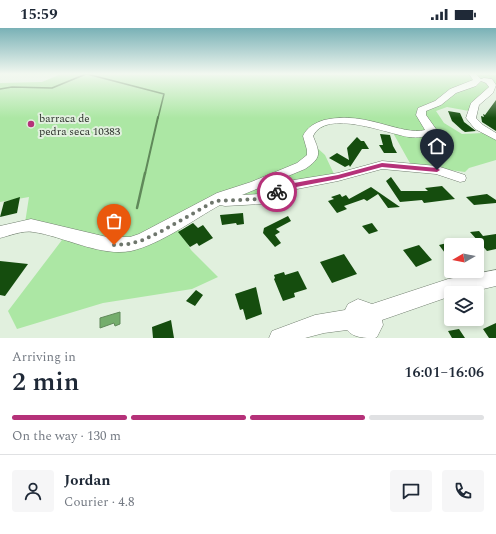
<!DOCTYPE html>
<html lang="en">
<head>
<meta charset="utf-8">
<style>
	body { margin:0; font-family:Spectral,serif; background:#f6f6f7; color:#1f2937; height:100vh; display:flex; flex-direction:column; font-size:15px; white-space:nowrap }
	* { box-sizing:border-box; margin:0 }
	p { font-size:13px; color:#747a83 }
	.icon { flex:none; width:22px; height:22px; fill:none; stroke:currentColor; stroke-width:2; stroke-linecap:round; stroke-linejoin:round }
	.map { position:relative; height:310px; overflow:hidden }
	.panel { display:flex; flex-direction:column; background:#fff; flex:1 }
	.panel>* { flex:none }
	.needle { width:26px; rotate:261deg }
	.tools { position:absolute; left:444px; top:210px; display:grid; gap:8px }
	.tools a { display:grid; place-items:center; width:40px; height:40px; border-radius:4px; background:#fff; box-shadow:0 2px 6px #0003; font-size:20px }
	.pin { position:absolute; display:grid; place-items:center; width:34px; height:34px; color:#fff; margin:-41px -17px; border-radius:50% 50% 50% 0; rotate:-45deg; box-shadow:0 0 4px #0007 }
	.pin .icon { rotate:45deg }
	.courier { position:absolute; display:grid; place-items:center; width:40px; height:40px; margin:-20px; border:3px solid #b53179; border-radius:50%; background:#fff; color:#222; box-shadow:0 1px 5px #0007 }
	.overview em { font-style:normal; font-weight:600 }
	.overview div { display:flex; flex-direction:column-reverse }
	.overview { display:flex; align-items:center; justify-content:space-between; height:68px; padding:0 12px }
	h1 { font-size:26px; font-weight:600; line-height:30px }
	.bar { display:grid; grid-template-columns:repeat(4,1fr); gap:6px 4px; align-content:center; height:48px; padding:0 12px }
	.bar i { height:5px; border-radius:3px; background:#e0e1e3 }
	.bar .current { background:#b53179 }
	.bar p { grid-column:span 4 }
	.line { display:flex; align-items:center; gap:10px; padding:0 12px; border-top:1px solid #e0e1e3 }
	.line div { flex:1 }
	.round { display:grid; place-items:center; flex:none; width:42px; height:42px; border-radius:4px; background:#f6f6f7 }
	.status { display:flex; justify-content:space-between; align-items:center; height:28px; padding:0 20px; background:#fff; direction:ltr }
	.status svg { height:11px; fill:currentColor }
	.map>svg:first-child { display:block }
	.green { fill:#ace7a4 }
	.water { fill:#74ad6c; stroke:#60895a }
	.lines { fill:none; stroke-linecap:round; stroke-linejoin:round }
	.stream-far2 { stroke:#60895a; stroke-width:1.5 }
	.stream-far1 { stroke:#60895a; stroke-width:2 }
	.stream { stroke:#60895a; stroke-width:2.5 }
	.building { fill:#154d0e }
	.minor-casing { stroke:#738071; stroke-width:1 }
	.minor { fill:#fff; fill-rule:evenodd }
	.route { fill:#b53179 }
	.done { stroke:#6e766c; stroke-width:4; stroke-dasharray:0 7.2 }
	.poi-dot { fill:#b53179; stroke:#e1f0de; stroke-width:1.5 }
	.labels { text-anchor:middle; dominant-baseline:central; stroke-width:4; stroke-linejoin:round; paint-order:stroke }
	.far-poi-label { font-size:11px; fill:#30352f; stroke:#e1f0de; text-anchor:start }
</style>
</head>
<body>
<div class="status"><b>15:59</b><svg viewBox="0 0 49 12"><path d="M0 12V9h3v3zM5 12V6h3v6zM10 12V3h3v9zM15 12V0h3v12zM26 1h20v11H26zM47 4h2v5h-2z"/></svg></div>
<div class="map">
<svg width="496" height="310" viewBox="0 0 496 310">
	<rect width="100%" height="100%" fill="#e1f0de"/>
	<path class="green" d="M61 46 496 47V59L491 58 469 83 447 79 436 83 444 95 462 106 483 105 496 112V132L469 140 465 144 411 137 392 103C361 96 338 85 310 107L313 116 325 127 334 146 260 169 240 168 173 191 191 222 218 249 192 261 103 275 17 301 8 283 62 212 40 203 25 195 29 169 0 174V55L42 54Z"/>
	<path class="water" d="M120 284V296L115 298 114 295 100 300V290Z"/>
	<g class="lines">
		<path class="stream-far2" d="M87 46 164 66 158 90
			M0 61 12 59 52 60 86 46"/>
		<path class="stream-far1" d="M145 146 158 89"/>
		<path class="stream" d="M137 180 145 145"/>
	</g>
	<path class="building" d="M496 72V103L482 94 481 88 484 89 483 86 485 87Z
		M448 83 460 85 464 94 476 103 465 104 462 102 452 93Z
		M380 106 390 107 393 118 397 125H384L379 117H383Z
		M357 109 361 113H364L369 121H362L350 139 349 137 345 139 329 130 337 125 349 132 347 120Z
		M391 149 401 163H428L425 160 442 158 455 171 424 175 422 172 400 174 386 153Z
		M371 159 400 179 388 180 378 166 367 173 364 171 344 178 347 181 337 185 328 173 334 171 331 169 340 166 342 169 346 167 349 171Z
		M487 166 496 172V175L474 177 466 169Z
		M20 169 17 185 0 189 4 174Z
		M243 185 244 196 237 197 236 195 222 197 220 187Z
		M288 188 291 193 276 201 280 204 275 207 281 215 275 219 263 205 264 200Z
		M193 195 198 200 203 197 213 210 199 218 197 215 190 219 178 204Z
		M372 195 378 203 369 206 362 198Z
		M479 203 483 208 496 206V221L487 223 470 204Z
		M451 214V224L445 225 439 217Z
		M419 217 432 232 416 239 403 222Z
		M344 226 357 246 332 255 320 234Z
		M0 233 28 236 5 268 0 267Z
		M298 243 307 261 294 265 295 269 283 273 274 251 275 250 274 247 284 244 285 247Z
		M256 259 262 286 246 292 243 281 240 282 235 266Z
		M196 262 203 267 195 278 186 273Z
		M171 292 174 310H153L152 299Z
		M496 295V310H489L483 301Z
		M459 301 465 310H452L448 303Z"/>
	<g class="lines">
		<defs>
			<path id="minor" d="M469 46H476L481 51 484 50 492 51 496 57 493 65 479 77 476 90 483 97 496 105V112L475 101 466 90 471 75 489 59 486 55 481 53 476 58 456 65 441 77 426 83V87L436 101 434 106C425 109 418 110 409 109 388 106 326 80 313 108 320 125 322 130 305 141L242 167 260 166 294 152 338 145 382 133 437 138 465 147 466 150 465 153 460 154 436 146 382 141 338 153 297 161 261 176 225 178 220 177C193 192 161 216 131 223 100 229 63 208 33 204 23 202 9 208 0 210V198L31 191 107 209H130L139 206 217 165 251 154 297 135 307 127V122L303 108C307 99 315 95 324 92 346 87 365 91 386 97 398 100 413 105 425 102L416 87 418 80 435 73 450 61 473 52Z
				M496 242V258L466 265H451V268L382 292 383 297 377 309 375 310C364 310 354 310 347 302L324 305 305 310H269L272 303 315 287 345 282 348 276 358 271 372 276 448 251Z"/>
		</defs>
		<use href="#minor" class="minor-casing"/>
		<use href="#minor" class="minor"/>
	</g>
	<linearGradient id="sky" x2="0" y2="1"><stop stop-color="#79b1b6"/><stop offset="0.51" stop-color="#f2f8f0"/><stop offset="1" stop-color="#f2f8f0" stop-opacity="0"/></linearGradient>
	<rect width="496" height="90" fill="url(#sky)"/>
	<path class="route" d="M382 135 437 140 440 142 437 144 382 139 338 151 296 159 277 167 274 164 294 155 338 147Z"/>
	<g class="lines">
		<path class="done" d="M114 217 130 216 143 212 162 203 215 173 262 171 277 164"/>
	</g>
	<circle class="poi-dot" cx="31" cy="96" r="4"/>
	<g class="labels">
		<g class="far-poi-label">
			<text x="39" y="90">barraca de<tspan x="39" dy="13">pedra seca 10383</tspan></text>
		</g>
	</g>
</svg>
<div class="tools">
<a><svg class="needle" viewBox="-14 -14 28 28"><path d="M0-13l5 13h-10z" fill="#e53935"/><path d="M0 13l5-13h-10z" fill="#747a83"/></svg></a>
<a><svg class="icon" aria-label="layers" viewBox="0 0 24 24"><path d="M12 4l9 5-9 5-9-5zM3 14l9 5 9-5"/></svg></a>
</div>
<div class="pin" style="left:114px;top:217px;background:#ea580c"><svg class="icon" aria-label="bag" viewBox="0 0 24 24"><path d="M5 8h14l-1 12H6zM9 8a3 3 0 0 1 6 0"/></svg></div>
<div class="pin" style="left:437px;top:142px;background:#1f2937"><svg class="icon" aria-label="home" viewBox="0 0 24 24"><path d="M3 11l9-7 9 7M6 9v11h12V9"/></svg></div>
<div class="courier" style="left:277px;top:164px"><svg class="icon" aria-label="bike" viewBox="0 0 24 24"><circle cx="6" cy="16" r="4"/><circle cx="18" cy="16" r="4"/><path d="M6 16l4-8h5l3 8M10 8l3 8H6M13 5h3"/></svg></div>
</div>
<section class="panel">
<div class="overview"><div><h1>2 min</h1><p>Arriving in</p></div><em>16:01–16:06</em></div>
<div class="bar"><i class="current"></i><i class="current"></i><i class="current"></i><i></i><p>On the way · 130 m</p></div>
<div class="line" style="height:72px"><a class="round"><svg class="icon" aria-label="person" viewBox="0 0 24 24"><circle cx="12" cy="8" r="4"/><path d="M4 21q1-7 8-7t8 7"/></svg></a><div><b>Jordan</b><p>Courier · 4.8</p></div><a class="round"><svg class="icon" aria-label="chat" viewBox="0 0 24 24"><path d="M4 5h16v11H9l-5 4z"/></svg></a><a class="round"><svg class="icon" aria-label="phone" viewBox="0 0 24 24"><path d="M5 4h4l2 5-3 2q2 4 5 5l2-3 5 2v4C11 20 4 13 5 4z"/></svg></a></div>
</section>
</body>
</html>
